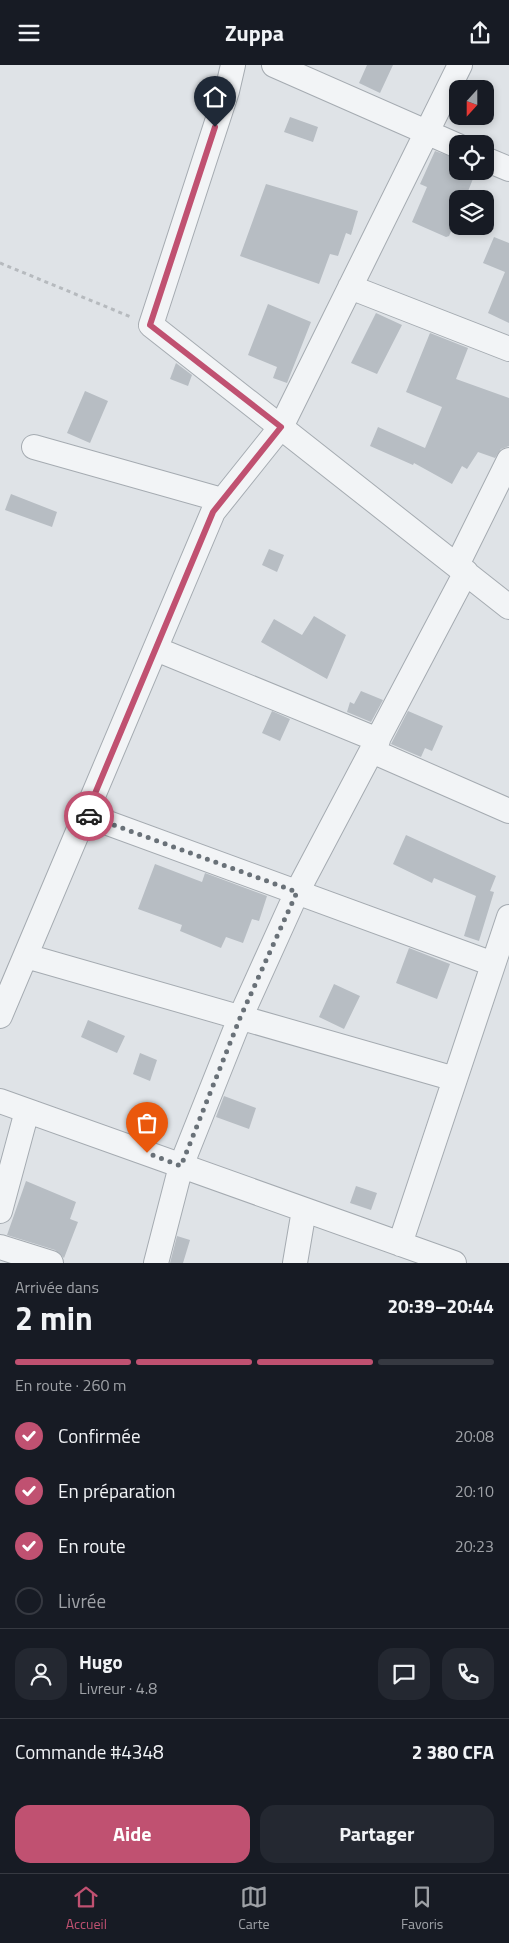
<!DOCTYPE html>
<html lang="fr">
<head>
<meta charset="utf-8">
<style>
	body { margin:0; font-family:"Titillium Web",sans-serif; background:#242831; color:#f1f3f6; height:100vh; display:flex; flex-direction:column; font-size:19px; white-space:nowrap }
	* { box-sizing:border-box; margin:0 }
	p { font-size:16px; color:#9ea1a6 }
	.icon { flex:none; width:28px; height:28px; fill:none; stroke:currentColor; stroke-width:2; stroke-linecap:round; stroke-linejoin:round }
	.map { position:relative; height:1198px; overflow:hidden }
	.side { display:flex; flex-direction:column; background:#171b24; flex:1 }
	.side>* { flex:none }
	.needle { width:32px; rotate:201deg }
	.controls { position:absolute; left:449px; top:15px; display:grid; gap:10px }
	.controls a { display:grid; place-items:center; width:45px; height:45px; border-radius:10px; background:#171b24; box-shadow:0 2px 8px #0003; font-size:25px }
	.pin { position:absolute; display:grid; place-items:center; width:42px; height:42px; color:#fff; margin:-51px -21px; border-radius:50% 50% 50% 0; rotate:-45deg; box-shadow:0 0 5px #0007 }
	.pin .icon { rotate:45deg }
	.courier { position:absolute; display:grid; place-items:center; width:50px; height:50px; margin:-25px; border:4px solid #c05171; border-radius:50%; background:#fff; color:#222; box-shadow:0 1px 6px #0007 }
	.head em { font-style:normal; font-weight:700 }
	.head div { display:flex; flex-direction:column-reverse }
	.head { display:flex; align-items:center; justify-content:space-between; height:85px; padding:0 15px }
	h1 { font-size:32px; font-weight:700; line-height:38px }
	.bar { display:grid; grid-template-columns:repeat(4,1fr); gap:8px 5px; align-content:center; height:60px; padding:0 15px }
	.bar i { height:6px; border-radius:4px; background:#363941 }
	.bar .current { background:#c05171 }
	.bar p { grid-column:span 4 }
	.line { display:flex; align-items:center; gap:12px; padding:0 15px; border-top:1px solid #363941 }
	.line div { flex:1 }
	.round { display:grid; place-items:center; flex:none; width:52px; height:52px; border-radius:15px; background:#242831 }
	ol { padding:0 15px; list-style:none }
	li { display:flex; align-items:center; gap:15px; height:55px }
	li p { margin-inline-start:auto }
	li .icon { padding:5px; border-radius:50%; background:#c05171; color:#fff; stroke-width:4 }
	li:last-child { color:#9ea1a6 }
	li i { width:28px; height:28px; border:2px solid #363941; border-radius:50% }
	.action { display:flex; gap:10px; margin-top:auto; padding:10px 15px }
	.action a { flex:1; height:58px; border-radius:15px; background:#c05171; color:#fff; font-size:20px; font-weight:700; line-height:58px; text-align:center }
	.action a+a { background:#242831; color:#f1f3f6 }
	header { display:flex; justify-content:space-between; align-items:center; height:65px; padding:0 15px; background:#171b24; font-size:22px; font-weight:700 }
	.tabs { display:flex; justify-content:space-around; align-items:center; height:70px; border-top:1px solid #363941; background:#171b24; font-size:14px; color:#9ea1a6 }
	.tabs a { display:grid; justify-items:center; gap:2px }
	.tabs .current { color:#c05171 }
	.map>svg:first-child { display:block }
	.building { fill:#b7bdc3 }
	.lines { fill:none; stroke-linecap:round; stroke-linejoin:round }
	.street-casing { stroke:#a5abb1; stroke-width:26 }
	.path { stroke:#b6babe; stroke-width:3; stroke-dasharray:4 4; stroke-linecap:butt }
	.street { stroke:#f2f4f6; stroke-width:24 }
	.done { stroke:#697178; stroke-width:5; stroke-dasharray:0 9 }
	.route { stroke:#c05171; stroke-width:6 }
</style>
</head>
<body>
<header><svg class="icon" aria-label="menu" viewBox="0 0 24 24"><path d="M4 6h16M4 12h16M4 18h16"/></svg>Zuppa<svg class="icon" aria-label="share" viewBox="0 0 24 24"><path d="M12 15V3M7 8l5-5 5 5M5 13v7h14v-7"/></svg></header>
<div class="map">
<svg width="509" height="1198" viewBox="0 0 509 1198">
	<rect width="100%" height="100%" fill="#dfe3e7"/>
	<path class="building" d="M367 0H393L380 28 359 18Z
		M290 52 318 62 313 77 284 67Z
		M435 86 458 94V106H476L465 134H458V150L449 171 446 172 412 157 427 122 420 119Z
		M266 119 358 146 351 170 346 168 338 191 330 189 319 219 240 191Z
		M494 172 509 178V258L488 248 505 207 483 198Z
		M268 239 311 257 287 318 273 313 277 302 248 290Z
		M376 248 402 260 377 309 351 298Z
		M430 268 468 283 456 314 509 333V381L501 384 495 393 478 387 467 404 462 401 452 419 414 398 413 400 370 381 378 362 425 383 442 342 406 327Z
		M176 298 192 310 188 321 170 314Z
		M85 326 108 336 90 378 67 368Z
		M11 429 57 447 52 462 5 445Z
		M269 484 284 490 277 507 262 500Z
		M314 551 346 570 327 614 261 577 274 554 302 570Z
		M361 626 383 635 371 657 347 647 350 637 354 639Z
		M272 646 290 654 280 676 262 668Z
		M408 646 443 661 432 686 425 683 421 692 391 679Z
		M406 770 496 811 490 826 494 827 479 876 464 871 476 831 434 813 432 818 393 799Z
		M155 799 202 817 205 808 267 831 259 856 252 854 243 878 226 872 221 883 180 866 182 860 138 844Z
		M409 883 450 899 437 934 396 918Z
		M334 919 360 931 344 964 319 952Z
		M88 955 125 971 117 988 81 972Z
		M140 988 157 995 150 1016 133 1009Z
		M224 1031 256 1043 249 1064 216 1052Z
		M26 1116 76 1137 70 1154 78 1157 64 1193 55 1185 7 1170Z
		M356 1121 377 1128 371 1145 350 1138Z
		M177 1171 190 1175 183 1198H170Z"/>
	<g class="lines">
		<defs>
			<path id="street" d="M233 0 227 26 151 260 509 542
				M274 0 458 81
				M485 94 509 104
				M350 222 509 284
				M34 382 222 435
				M457 500 509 395
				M156 584 378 675
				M372 686 509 746
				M86 750 493 899
				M26 891 455 1014
				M0 951 213 447 281 362 460 0
				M0 1036 454 1198
				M0 1146 27 1046
				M400 1179 509 852
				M0 1182 51 1198
				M156 1198 181 1101 240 953 297 827 466 507
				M295 1198 304 1145"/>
		</defs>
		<use href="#street" class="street-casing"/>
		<path class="path" d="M0 198 131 252"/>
		<use href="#street" class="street"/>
	</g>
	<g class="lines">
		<path class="done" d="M89 751 297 827 240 953 181 1101 147 1088"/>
		<path class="route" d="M89 751 86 750 213 447 281 362 150 260 215 62"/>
	</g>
</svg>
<div class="controls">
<a><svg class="needle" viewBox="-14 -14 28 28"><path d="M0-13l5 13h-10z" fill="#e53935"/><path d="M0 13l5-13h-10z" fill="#9ea1a6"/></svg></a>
<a><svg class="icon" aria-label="locate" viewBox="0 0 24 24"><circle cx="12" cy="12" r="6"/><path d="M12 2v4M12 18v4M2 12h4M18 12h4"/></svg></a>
<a><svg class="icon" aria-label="layers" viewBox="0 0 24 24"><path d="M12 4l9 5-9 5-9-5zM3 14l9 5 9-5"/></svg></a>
</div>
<div class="pin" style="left:147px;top:1088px;background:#ea580c"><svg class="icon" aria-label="bag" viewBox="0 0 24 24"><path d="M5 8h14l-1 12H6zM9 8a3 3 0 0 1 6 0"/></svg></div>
<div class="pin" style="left:215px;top:62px;background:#1f2937"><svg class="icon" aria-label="home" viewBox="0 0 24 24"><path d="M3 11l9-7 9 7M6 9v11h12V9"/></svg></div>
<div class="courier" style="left:89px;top:751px"><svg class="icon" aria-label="car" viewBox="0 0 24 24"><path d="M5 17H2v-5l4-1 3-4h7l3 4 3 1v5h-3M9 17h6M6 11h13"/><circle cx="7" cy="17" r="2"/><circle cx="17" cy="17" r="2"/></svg></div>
</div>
<section class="side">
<div class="head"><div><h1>2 min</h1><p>Arrivée dans</p></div><em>20:39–20:44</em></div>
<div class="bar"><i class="current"></i><i class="current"></i><i class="current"></i><i></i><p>En route · 260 m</p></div>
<ol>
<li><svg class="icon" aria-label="check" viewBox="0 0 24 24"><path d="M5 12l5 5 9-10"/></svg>Confirmée<p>20:08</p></li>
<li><svg class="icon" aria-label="check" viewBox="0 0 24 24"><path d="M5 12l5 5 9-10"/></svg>En préparation<p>20:10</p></li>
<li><svg class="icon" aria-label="check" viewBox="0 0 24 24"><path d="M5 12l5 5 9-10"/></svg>En route<p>20:23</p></li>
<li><i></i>Livrée</li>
</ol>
<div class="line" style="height:90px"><a class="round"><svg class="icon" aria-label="person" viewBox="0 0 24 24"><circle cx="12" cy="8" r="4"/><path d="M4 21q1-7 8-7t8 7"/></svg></a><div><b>Hugo</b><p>Livreur · 4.8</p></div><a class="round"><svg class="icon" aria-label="chat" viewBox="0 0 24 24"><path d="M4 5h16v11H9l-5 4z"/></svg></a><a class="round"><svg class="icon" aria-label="phone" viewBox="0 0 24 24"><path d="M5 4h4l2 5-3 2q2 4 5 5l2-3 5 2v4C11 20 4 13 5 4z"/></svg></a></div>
<div class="line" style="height:65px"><div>Commande #4348</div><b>2 380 CFA</b></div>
<div class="action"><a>Aide</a><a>Partager</a></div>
</section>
<nav class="tabs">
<a class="current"><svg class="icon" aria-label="home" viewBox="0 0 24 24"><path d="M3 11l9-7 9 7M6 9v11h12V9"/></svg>Accueil</a>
<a><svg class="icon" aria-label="map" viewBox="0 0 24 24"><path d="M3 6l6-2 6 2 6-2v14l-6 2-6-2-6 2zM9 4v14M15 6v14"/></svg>Carte</a>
<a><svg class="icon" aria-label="saved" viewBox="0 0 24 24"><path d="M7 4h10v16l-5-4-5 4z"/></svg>Favoris</a>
</nav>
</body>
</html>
